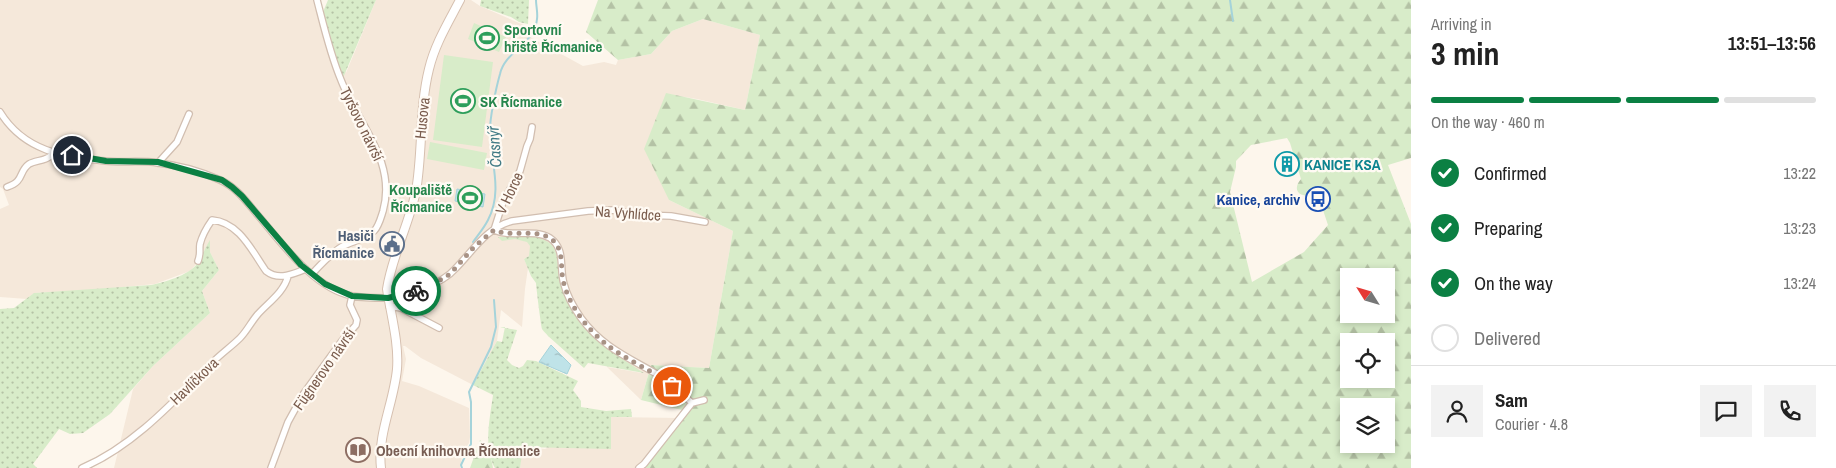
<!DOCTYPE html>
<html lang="en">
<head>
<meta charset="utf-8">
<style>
	body { margin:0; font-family:"Archivo Narrow",sans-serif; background:#f2f2f2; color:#222; height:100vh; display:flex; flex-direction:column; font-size:19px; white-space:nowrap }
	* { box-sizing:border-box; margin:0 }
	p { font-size:16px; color:#767676 }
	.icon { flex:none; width:28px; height:28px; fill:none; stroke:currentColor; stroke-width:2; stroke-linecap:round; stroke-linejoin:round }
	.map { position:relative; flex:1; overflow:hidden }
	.drawer { display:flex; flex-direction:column; background:#fff; width:425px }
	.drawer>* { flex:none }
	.needle { width:32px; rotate:307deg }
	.controls { position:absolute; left:1340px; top:268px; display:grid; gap:10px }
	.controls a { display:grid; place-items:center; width:55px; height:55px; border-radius:0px; background:#fff; box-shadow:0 2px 8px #0003; font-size:25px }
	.pin { position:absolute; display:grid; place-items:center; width:42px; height:42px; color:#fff; margin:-21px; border:2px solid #fff; border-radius:50%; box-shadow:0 1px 5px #0007 }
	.courier { position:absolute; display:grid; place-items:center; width:50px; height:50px; margin:-25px; border:4px solid #0b8043; border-radius:50%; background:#fff; color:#222; box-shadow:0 1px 6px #0007 }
	.summary em { font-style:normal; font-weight:700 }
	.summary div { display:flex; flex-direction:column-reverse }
	.summary { display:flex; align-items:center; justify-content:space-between; height:85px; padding:0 20px }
	h1 { font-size:32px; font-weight:700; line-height:38px }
	.bar { display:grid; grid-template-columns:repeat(4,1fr); gap:8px 5px; align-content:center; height:60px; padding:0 20px }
	.bar i { height:6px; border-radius:4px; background:#e0e0e0 }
	.bar .on { background:#0b8043 }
	.bar p { grid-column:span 4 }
	.line { display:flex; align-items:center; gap:12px; padding:0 20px; border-top:1px solid #e0e0e0 }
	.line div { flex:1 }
	.round { display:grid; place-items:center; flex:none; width:52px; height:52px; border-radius:0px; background:#f2f2f2 }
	ol { padding:0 20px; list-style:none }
	li { display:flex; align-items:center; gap:15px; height:55px }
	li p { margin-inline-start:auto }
	li .icon { padding:5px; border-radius:50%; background:#0b8043; color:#fff; stroke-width:4 }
	li:last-child { color:#767676 }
	li i { width:28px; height:28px; border:2px solid #e0e0e0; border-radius:50% }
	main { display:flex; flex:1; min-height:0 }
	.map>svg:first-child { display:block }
	.residential { fill:#f5e8da }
	.grass { fill:url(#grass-dots) }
	.forest { fill:url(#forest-firs); fill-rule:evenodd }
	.pitch { fill:#d8ecc9 }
	.water { fill:url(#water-ripples); stroke:#a5d3da }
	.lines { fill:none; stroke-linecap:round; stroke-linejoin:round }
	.stream { stroke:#a5d3da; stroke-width:2 }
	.street-casing { stroke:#d1beb0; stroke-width:8 }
	.secondary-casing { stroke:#d6c0b0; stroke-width:10 }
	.street { stroke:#fff; stroke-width:5.5 }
	.secondary { stroke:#fff; stroke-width:8 }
	.done { stroke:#a89285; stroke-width:5; stroke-dasharray:0 9 }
	.route { stroke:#0b8043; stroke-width:6 }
	.labels { text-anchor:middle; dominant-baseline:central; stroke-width:4.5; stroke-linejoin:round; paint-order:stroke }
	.leisure-label { font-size:15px; font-weight:bold; fill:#27864d; stroke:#fffaf3; text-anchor:start }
	.street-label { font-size:15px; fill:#7a5c4d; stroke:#fffaf3 }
	.culture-label { font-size:15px; font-weight:bold; fill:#0d838f; stroke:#fffaf3; text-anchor:start }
	.transit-label { font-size:15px; font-weight:bold; fill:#164399; stroke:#fffaf3; text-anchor:end }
	.service-label { font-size:15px; font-weight:bold; fill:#4e5e75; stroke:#fffaf3; text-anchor:end }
	.education-label { font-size:15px; font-weight:bold; fill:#785e54; stroke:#fffaf3; text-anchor:start }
	.water-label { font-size:16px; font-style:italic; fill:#437c86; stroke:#fffaf3 }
</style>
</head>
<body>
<main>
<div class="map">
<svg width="1411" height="468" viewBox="0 0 1411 468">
	<defs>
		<pattern id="grass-dots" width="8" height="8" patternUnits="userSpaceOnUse" patternTransform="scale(1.25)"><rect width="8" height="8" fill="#d8ecc9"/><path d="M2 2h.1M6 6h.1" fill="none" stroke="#b4c2a5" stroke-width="1.8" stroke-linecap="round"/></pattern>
		<pattern id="forest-firs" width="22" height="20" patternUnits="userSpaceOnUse" patternTransform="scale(1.25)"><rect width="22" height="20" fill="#d8ecc9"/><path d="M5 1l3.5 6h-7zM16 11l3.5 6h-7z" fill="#b4c2a5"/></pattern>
		<pattern id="water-ripples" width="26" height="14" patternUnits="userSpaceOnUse" patternTransform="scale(1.25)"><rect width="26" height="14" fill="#bfe3e8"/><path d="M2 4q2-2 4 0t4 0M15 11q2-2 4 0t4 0" fill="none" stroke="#a0bbbe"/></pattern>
	</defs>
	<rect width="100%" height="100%" fill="#fdf6ec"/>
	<path class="residential" d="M0 0H315L346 73 376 0H471L480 6 526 26 523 33 583 66 604 62 616 65 618 60 651 54 672 31 703 19 760 35 745 110 697 99 667 94 669 200 733 231 709 368 651 365 641 400 607 367 642 373 596 340 578 319 562 288 559 278 558 257 529 256 524 259 528 268 525 289 522 327 501 310 497 341 473 385 421 358 405 346H403L406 359 402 381 419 386 469 408 470 437 469 443 463 452 460 468H114L133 389 153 366 210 313 202 291 219 270 210 252V241L198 262 190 271 155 284 92 290 34 293 27 299 0 297V209L9 205 3 189 0 187Z
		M686 411 688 413 643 468H520L522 447 545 449 611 417 679 418Z"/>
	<path class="grass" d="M328 0H376L343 78 334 56 323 12Z
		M481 0H529L528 24 519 22 511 17 480 6Z
		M533 236C560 243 556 253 559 277 561 288 567 299 572 309 588 338 617 355 644 373L588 363 584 368 548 336 546 338 548 336C546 333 543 331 542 329 541 326 536 286 536 283L531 276 524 259 529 256 530 246 527 242 515 239 502 241 498 237Z
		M210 240V252L219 270 202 291 210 313 153 366 110 414 83 433 70 434 59 429 33 464 37 468H0V309L14 308 34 293 151 285C165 282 187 276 197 264 202 258 205 247 210 240Z
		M500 327 517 330 507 360 512 365 519 368 523 366 527 360 536 361 578 381 573 390 581 401V407L606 411 631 409 632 417H611V449L523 447 520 468H495C483 447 490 418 493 395L473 385 497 341 502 342 505 327Z"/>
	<path class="forest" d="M598 0H1411V158L1388 165 1411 224V468H643L688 413 686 411 641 400 651 365 709 368 733 231 669 200 644 149 666 93 745 110 760 35 703 19 672 31 651 54 618 60 586 32ZM1287 138 1290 143 1301 179C1290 192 1303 199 1315 194L1319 198 1328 225 1304 252 1252 282 1230 192 1236 167V161L1251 145ZM1349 276H1386V314H1349ZM1349 341H1386V379H1349ZM1349 406H1386V444H1349Z
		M480 440 489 448 493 468H470Z"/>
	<path class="pitch" d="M474 23 506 37 499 52 468 39Z
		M444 55 493 62 482 147 433 140Z
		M430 142 487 153 484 170 427 159Z"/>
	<path class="water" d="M457 189 485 194 483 207 455 201Z
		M551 345 571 365 567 374 539 362Z"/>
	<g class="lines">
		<path class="stream" d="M1230 0 1233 21
			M473 242C478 235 484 228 488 220 503 191 491 163 490 134 489 121 496 88 500 74 505 51 535 44 537 19 538 13 536 6 536 0
			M462 468 461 465 471 444V402L469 392 491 347 496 327 494 300"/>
		<defs>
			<path id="street" d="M0 112C24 151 63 157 105 161 123 163 141 160 158 163 178 165 202 172 220 180 236 187 246 201 256 213 281 242 313 288 352 296 363 298 376 298 386 298 405 298 443 283 455 269 472 252 487 227 512 221L588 211 613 210 642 215 671 216 705 222
				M158 163 177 142 189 114
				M7 187C25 181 18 172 29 164 34 161 40 161 45 159 49 158 52 155 55 152
				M494 230C512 238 533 228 550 238 566 249 559 268 564 284 567 296 574 308 581 318 603 348 630 358 660 376 672 383 682 394 692 403L704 400
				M494 230 503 202 520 171 527 146 530 139 532 127
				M198 261C201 253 199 251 200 244 202 236 207 227 212 220 239 222 252 251 266 271 279 281 292 274 306 269
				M312 274C321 264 331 253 343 246 353 241 366 239 374 231 379 226 381 217 383 211 397 161 358 124 341 80 330 54 324 27 317 0
				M389 306 401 308 439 328
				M82 468C134 446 175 400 214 361 222 353 232 346 240 338 247 331 251 322 258 314 269 302 284 292 288 276
				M271 468 288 422 304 393 341 342 356 325 357 320 350 305 352 296
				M639 468 644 464 692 403"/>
			<path id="secondary" d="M381 468C377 435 394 402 397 369 399 343 391 315 387 289 392 256 409 224 416 191 423 151 419 109 429 69 435 44 448 23 460 0"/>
		</defs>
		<use href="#street" class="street-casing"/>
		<use href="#secondary" class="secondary-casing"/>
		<use href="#street" class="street"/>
		<use href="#secondary" class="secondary"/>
	</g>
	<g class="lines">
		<path class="done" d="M416 291 432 285 450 274 474 247 494 230C512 238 532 228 550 238 566 249 559 268 564 284 567 296 574 308 581 318 591 331 603 343 617 352 635 364 655 372 672 386"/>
		<path class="route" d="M72 155 106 161 158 162 222 180 232 187 242 196 301 265 325 284 352 296 388 298 416 291"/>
	</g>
	<defs>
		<symbol id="stadium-ring" viewBox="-11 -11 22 22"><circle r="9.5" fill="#fffaf3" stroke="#2e9e5b" stroke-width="1.5"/><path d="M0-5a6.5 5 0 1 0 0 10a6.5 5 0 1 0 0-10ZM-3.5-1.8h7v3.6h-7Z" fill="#2e9e5b"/></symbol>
		<symbol id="building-ring" viewBox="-11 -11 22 22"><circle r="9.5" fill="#fffaf3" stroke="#0f9aa8" stroke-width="1.5"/><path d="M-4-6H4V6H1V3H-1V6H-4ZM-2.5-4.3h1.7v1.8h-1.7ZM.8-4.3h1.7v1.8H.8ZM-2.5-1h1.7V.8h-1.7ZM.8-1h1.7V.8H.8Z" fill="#0f9aa8"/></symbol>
		<symbol id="bus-ring" viewBox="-11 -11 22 22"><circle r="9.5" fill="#fffaf3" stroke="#1a4fb4" stroke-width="1.5"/><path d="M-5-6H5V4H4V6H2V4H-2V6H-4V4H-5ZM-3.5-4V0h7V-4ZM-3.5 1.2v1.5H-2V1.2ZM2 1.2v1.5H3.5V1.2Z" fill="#1a4fb4"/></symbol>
		<symbol id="civic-ring" viewBox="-11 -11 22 22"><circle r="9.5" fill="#fffaf3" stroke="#5c6f8a" stroke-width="1.5"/><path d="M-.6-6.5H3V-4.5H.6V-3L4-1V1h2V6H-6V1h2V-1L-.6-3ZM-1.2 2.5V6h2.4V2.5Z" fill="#5c6f8a"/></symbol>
		<symbol id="library-ring" viewBox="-11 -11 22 22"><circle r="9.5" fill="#fffaf3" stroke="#8d6e63" stroke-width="1.5"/><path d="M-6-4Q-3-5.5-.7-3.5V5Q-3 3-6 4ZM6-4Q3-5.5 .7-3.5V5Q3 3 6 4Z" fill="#8d6e63"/></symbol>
	</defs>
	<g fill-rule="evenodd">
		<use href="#stadium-ring" x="473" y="24" width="28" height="28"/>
		<use href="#stadium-ring" x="449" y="87" width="28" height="28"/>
		<use href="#building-ring" x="1273" y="150" width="28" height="28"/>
		<use href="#stadium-ring" x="456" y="184" width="28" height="28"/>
		<use href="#bus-ring" x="1304" y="185" width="28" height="28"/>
		<use href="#civic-ring" x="378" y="230" width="28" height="28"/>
		<use href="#library-ring" x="344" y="436" width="28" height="28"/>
	</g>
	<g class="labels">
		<g class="leisure-label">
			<text x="504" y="29">Sportovní<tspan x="504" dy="17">hřiště Řícmanice</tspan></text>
			<text x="480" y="101">SK Řícmanice</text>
			<text x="452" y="189" text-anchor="end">Koupaliště<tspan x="452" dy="17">Řícmanice</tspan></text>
		</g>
		<g class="street-label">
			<text transform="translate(422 118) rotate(-84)">Husova</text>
			<text transform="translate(362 124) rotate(64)">Tyršovo návrší</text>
			<text transform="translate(509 193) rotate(-65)">V Horce</text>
			<text transform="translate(628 213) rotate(4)">Na Vyhlídce</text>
			<text transform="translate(324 369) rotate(-55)">Fügnerovo návrší</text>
			<text transform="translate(194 381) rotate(-44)">Havlíčkova</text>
		</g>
		<g class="culture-label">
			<text x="1304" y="164">KANICE KSA</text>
		</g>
		<g class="transit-label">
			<text x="1300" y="199">Kanice, archiv</text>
		</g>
		<g class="service-label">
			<text x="374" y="235">Hasiči<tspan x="374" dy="17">Řícmanice</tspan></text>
		</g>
		<g class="education-label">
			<text x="376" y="450">Obecní knihovna Řícmanice</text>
		</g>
		<g class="water-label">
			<text transform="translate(494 147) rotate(-94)">Časnýř</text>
		</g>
	</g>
</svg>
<div class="controls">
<a><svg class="needle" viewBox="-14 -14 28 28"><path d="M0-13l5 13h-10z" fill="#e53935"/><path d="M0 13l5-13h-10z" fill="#767676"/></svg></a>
<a><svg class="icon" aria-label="locate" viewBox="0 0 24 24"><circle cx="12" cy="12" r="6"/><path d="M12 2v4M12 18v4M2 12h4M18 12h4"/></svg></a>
<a><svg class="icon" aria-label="layers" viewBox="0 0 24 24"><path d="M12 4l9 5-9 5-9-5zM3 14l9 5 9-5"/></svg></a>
</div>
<div class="pin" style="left:672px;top:386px;background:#ea580c"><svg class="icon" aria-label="bag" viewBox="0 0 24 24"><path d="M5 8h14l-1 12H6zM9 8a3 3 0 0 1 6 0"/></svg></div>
<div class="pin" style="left:72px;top:155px;background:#1f2937"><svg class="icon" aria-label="home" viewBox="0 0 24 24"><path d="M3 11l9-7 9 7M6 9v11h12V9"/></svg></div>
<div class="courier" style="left:416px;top:291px"><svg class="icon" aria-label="bike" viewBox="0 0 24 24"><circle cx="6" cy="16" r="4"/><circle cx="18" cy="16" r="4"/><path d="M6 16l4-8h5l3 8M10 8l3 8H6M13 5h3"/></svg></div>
</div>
<section class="drawer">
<div class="summary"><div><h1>3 min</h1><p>Arriving in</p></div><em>13:51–13:56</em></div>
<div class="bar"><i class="on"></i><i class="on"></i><i class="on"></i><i></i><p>On the way · 460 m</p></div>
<ol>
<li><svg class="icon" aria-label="check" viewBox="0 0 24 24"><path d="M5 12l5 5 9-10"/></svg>Confirmed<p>13:22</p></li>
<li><svg class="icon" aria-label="check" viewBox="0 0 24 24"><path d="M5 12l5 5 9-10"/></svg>Preparing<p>13:23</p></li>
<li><svg class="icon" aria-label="check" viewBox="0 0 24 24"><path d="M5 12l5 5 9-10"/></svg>On the way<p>13:24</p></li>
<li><i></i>Delivered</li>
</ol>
<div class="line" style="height:90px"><a class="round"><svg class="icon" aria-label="person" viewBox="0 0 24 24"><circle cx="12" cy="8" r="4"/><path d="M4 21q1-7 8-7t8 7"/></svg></a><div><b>Sam</b><p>Courier · 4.8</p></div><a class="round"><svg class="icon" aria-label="chat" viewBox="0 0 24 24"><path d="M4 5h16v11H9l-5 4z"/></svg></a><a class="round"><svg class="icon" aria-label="phone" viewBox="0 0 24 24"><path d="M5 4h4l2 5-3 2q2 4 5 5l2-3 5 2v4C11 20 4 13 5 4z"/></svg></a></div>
</section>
</main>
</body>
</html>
